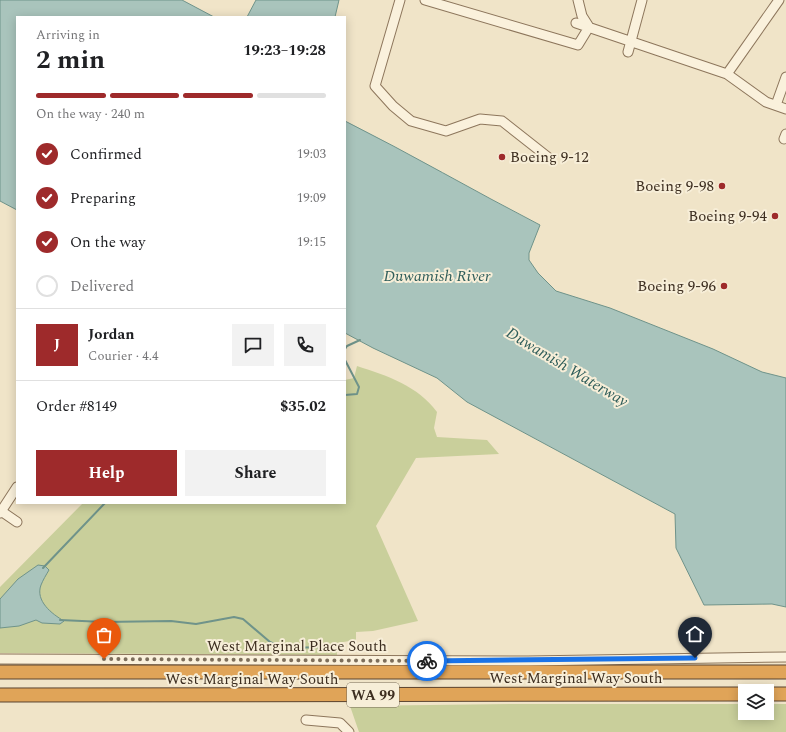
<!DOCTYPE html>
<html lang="en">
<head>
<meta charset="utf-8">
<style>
	body { margin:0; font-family:Spectral,serif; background:#f2f2f2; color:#202124; height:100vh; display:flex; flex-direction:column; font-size:15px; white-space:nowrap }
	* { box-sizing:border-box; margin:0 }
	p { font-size:13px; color:#757577 }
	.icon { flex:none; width:22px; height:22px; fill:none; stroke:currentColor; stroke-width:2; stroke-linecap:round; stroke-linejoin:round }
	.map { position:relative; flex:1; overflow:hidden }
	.drawer { position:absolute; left:16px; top:16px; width:330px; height:488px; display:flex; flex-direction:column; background:#fff; border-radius:0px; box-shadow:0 2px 10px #0003 }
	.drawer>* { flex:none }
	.controls { position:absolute; left:738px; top:684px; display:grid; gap:8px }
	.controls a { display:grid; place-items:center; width:36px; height:36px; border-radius:0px; background:#fff; box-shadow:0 2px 10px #0003; font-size:20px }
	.pin { position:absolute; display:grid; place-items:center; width:34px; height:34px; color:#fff; margin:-41px -17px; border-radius:50% 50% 50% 0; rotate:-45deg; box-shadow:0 0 4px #0007 }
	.pin .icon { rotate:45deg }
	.courier { position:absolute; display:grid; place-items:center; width:40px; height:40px; margin:-20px; border:3px solid #1a73e8; border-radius:50%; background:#fff; color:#222; box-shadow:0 1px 5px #0007 }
	.summary em { font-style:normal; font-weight:700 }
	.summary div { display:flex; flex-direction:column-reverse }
	.summary { display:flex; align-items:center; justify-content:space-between; height:68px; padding:0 20px }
	h1 { font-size:26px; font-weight:700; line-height:30px }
	.bar { display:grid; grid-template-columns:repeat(4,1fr); gap:6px 4px; align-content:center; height:48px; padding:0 20px }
	.bar i { height:5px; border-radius:3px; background:#e0e0e0 }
	.bar .active { background:#9e2a2b }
	.bar p { grid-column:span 4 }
	.line { display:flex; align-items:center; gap:10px; padding:0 20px; border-top:1px solid #e0e0e0 }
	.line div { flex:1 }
	.round { display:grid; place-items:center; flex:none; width:42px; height:42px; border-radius:0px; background:#f2f2f2 }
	ol { padding:0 20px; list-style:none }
	li { display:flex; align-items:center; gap:12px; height:44px }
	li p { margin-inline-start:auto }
	li .icon { padding:4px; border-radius:50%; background:#9e2a2b; color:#fff; stroke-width:4 }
	li:last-child { color:#757577 }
	li i { width:22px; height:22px; border:2px solid #e0e0e0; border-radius:50% }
	.button { display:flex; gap:8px; margin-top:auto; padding:8px 20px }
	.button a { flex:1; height:46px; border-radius:0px; background:#9e2a2b; color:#fff; font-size:16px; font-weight:700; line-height:46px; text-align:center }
	.button a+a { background:#f2f2f2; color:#202124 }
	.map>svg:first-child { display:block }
	.green { fill:#c9cf9b }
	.water { fill:#a9c4bc; stroke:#6f938a }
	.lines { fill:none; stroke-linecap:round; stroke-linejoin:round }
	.stream { stroke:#6f938a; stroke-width:2 }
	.minor-casing { stroke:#8d765c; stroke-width:11 }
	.highway-casing { stroke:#5b4430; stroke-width:15 }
	.minor { stroke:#faf1dc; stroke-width:9 }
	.highway { stroke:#e0a458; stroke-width:13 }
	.done { stroke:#7c6e5b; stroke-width:4; stroke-dasharray:0 7.2 }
	.route { stroke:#1a73e8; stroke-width:5 }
	.poi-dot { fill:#9e2a2b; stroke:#f7eed8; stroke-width:1.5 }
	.labels { text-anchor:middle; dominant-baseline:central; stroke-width:4; stroke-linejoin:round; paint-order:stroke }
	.shield { fill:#f7eed8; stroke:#756857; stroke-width:1 }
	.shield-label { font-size:14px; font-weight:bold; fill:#3d2e20 }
	.poi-label { font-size:15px; fill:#3d2e20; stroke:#f7eed8; text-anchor:end }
	.street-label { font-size:15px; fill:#3d2e20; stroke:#f7eed8 }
	.water-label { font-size:16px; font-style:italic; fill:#2f5d5a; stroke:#f7eed8 }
</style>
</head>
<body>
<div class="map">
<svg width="786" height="732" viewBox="0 0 786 732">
	<rect width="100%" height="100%" fill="#f0e4c8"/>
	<path class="green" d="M357 366C388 376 418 386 437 412L434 428 437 437 487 440 499 454 416 458 376 526 418 621 373 631 356 632V640L337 643V655L0 653V587L83 503H345V380L354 378Z
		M514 704H745V713H767V704H786V732H359L350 706Z"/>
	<path class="water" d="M0 0H182L214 17H17V210L0 201Z
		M256 0H339L335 17H247Z
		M345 121C411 154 474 191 540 225L529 253V260L538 273 556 291 610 308 713 349 762 372 786 378V607L772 604 704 605 676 548 675 514 467 402 437 378 373 348 345 333Z
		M38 565 45 566 49 570C46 575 43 580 41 585 35 601 52 614 64 621L60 624 42 623 36 620 19 626 0 628V599L18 579Z"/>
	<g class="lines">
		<path class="stream" d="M345 349 347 346 360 340
			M345 360 359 387 357 394 345 395
			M43 568 105 503
			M60 620 104 622 171 621 196 624 234 617 243 619 270 642 283 648 326 647"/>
		<defs>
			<path id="minor" d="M400 0 375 86 393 106 411 121 446 131 480 119 502 121 549 158
				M425 0 578 45 589 27
				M578 0 582 16 589 27
				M576 23 727 74 766 102 786 109
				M628 52 642 0
				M727 74 779 0
				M776 105 786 77
				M784 139 786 134
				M1 511 17 522
				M0 513 17 487
				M0 659 528 661 786 657
				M306 720 340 723 349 732"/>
			<path id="highway" d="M0 672H786
				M767 694H786
				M0 695 745 694"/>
		</defs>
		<use href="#minor" class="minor-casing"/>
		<use href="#highway" class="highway-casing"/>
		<use href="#minor" class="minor"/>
		<use href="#highway" class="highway"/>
	</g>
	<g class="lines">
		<path class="done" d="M104 659 427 661"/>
		<path class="route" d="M427 661 695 658"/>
	</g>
	<g class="poi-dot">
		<circle cx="502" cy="157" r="4"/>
		<circle cx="722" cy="186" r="4"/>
		<circle cx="775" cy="216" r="4"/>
		<circle cx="724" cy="286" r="4"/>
	</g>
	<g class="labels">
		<rect class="shield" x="347" y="683" width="52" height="24" rx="3"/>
		<g class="shield-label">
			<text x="373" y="695">WA 99</text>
		</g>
		<g class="poi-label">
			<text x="510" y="157" text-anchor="start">Boeing 9-12</text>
			<text x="714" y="186">Boeing 9-98</text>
			<text x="767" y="216">Boeing 9-94</text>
			<text x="716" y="286">Boeing 9-96</text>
		</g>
		<g class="street-label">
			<text x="297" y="646">West Marginal Place South</text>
			<text x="576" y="678">West Marginal Way South</text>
			<text x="252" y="679">West Marginal Way South</text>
		</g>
		<g class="water-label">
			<text x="437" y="276">Duwamish River</text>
			<text transform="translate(567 367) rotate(31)">Duwamish Waterway</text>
		</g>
	</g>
</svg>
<div class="controls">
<a><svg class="icon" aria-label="layers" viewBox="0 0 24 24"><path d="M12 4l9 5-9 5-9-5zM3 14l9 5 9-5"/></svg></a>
</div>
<div class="pin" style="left:104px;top:659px;background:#ea580c"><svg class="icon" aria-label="bag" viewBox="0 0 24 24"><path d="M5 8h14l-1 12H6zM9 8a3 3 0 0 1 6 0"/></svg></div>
<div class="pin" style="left:695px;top:658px;background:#1f2937"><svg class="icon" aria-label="home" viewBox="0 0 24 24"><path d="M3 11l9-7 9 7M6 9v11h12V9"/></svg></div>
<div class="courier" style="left:427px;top:661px"><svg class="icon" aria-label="bike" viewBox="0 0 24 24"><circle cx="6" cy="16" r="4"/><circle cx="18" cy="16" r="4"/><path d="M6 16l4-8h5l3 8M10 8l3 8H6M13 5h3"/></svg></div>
<section class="drawer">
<div class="summary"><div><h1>2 min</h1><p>Arriving in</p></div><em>19:23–19:28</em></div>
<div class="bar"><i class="active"></i><i class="active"></i><i class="active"></i><i></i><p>On the way · 240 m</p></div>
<ol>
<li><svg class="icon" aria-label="check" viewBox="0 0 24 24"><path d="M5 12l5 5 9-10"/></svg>Confirmed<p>19:03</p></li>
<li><svg class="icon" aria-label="check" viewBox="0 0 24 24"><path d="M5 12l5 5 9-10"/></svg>Preparing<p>19:09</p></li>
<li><svg class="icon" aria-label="check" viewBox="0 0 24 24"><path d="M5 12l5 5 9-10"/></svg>On the way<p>19:15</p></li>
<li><i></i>Delivered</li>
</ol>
<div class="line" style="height:72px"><b class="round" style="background:#9e2a2b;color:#fff">J</b><div><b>Jordan</b><p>Courier · 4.4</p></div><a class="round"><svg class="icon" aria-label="chat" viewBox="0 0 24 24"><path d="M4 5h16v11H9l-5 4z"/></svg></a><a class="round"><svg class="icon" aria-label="phone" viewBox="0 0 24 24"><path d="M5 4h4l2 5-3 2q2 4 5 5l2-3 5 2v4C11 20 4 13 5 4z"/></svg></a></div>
<div class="line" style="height:52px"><div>Order #8149</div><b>$35.02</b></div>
<div class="button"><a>Help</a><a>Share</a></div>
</section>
</div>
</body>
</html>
